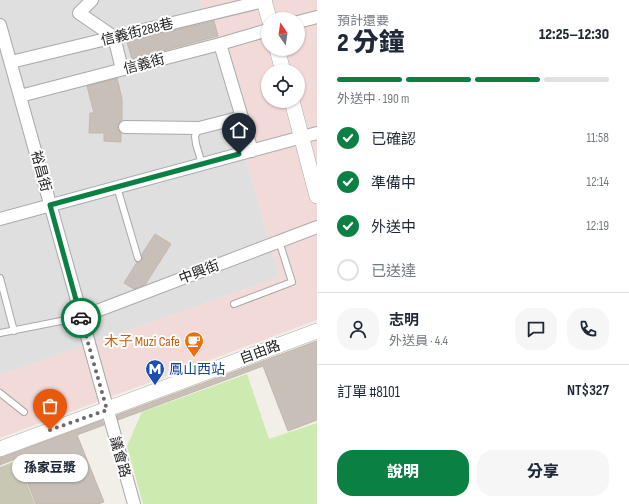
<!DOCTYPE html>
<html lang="zh-TW">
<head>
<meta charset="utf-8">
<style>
	body { margin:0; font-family:"Sofia Sans Condensed","Noto Sans TC",sans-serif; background:#f6f6f7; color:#1f2937; height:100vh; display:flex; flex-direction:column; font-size:15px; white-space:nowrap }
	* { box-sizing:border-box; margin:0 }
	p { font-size:13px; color:#747a83 }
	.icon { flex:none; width:22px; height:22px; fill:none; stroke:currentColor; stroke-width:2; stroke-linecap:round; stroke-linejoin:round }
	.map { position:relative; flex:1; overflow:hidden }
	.details { display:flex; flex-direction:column; background:#fff; width:312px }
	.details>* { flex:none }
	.needle { width:26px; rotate:347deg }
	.tools { position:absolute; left:261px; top:12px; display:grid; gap:8px }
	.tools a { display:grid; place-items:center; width:44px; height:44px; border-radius:50%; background:#fff; box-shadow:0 1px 3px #0004; font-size:20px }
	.pin { position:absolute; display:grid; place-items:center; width:34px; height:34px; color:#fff; margin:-41px -17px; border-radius:50% 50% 50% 0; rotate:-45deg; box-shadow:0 0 4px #0007 }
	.pin .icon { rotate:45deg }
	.courier { position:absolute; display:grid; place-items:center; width:40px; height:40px; margin:-20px; border:3px solid #0b8043; border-radius:50%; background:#fff; color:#222; box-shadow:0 1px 5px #0007 }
	.bubble { position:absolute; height:28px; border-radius:14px; background:#fff; box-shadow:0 1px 3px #0004; font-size:13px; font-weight:800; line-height:28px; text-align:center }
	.summary em { font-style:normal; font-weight:800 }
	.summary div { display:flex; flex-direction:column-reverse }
	.summary { display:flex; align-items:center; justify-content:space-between; height:68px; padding:0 20px }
	h1 { font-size:26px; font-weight:800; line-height:30px }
	.bar { display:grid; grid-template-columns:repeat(4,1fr); gap:6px 4px; align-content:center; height:48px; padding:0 20px }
	.bar i { height:5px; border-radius:3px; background:#e0e1e3 }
	.bar .active { background:#0b8043 }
	.bar p { grid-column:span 4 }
	.line { display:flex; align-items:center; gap:10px; padding:0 20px; border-top:1px solid #e0e1e3 }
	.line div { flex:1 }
	.round { display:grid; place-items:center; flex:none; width:42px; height:42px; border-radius:16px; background:#f6f6f7 }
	ol { padding:0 20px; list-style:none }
	li { display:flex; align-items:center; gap:12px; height:44px }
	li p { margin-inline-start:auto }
	li .icon { padding:4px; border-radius:50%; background:#0b8043; color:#fff; stroke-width:4 }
	li:last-child { color:#747a83 }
	li i { width:22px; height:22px; border:2px solid #e0e1e3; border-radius:50% }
	.cta { display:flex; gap:8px; margin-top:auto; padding:8px 20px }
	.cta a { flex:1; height:46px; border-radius:16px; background:#0b8043; color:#fff; font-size:16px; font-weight:800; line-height:46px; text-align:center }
	.cta a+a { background:#f6f6f7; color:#1f2937 }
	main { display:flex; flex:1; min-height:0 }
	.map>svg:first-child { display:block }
	.residential { fill:#e0dfdf }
	.commercial { fill:#f2dad9; fill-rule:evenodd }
	.construction { fill:#c7c7b4 }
	.grass { fill:#cdebb0 }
	.building { fill:#c7bfb8; stroke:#c4b6ab }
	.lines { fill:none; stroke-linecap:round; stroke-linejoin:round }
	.service-casing { stroke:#a9a9a9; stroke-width:8 }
	.minor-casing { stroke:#a9a9a9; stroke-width:14 }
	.tertiary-casing { stroke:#a9a9a9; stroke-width:16 }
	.service { stroke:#fff; stroke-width:6 }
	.minor { stroke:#fff; stroke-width:12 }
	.tertiary { stroke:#fff; stroke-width:15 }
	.done { stroke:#6b6a68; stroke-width:4; stroke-dasharray:0 7.2 }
	.route { stroke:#0b8043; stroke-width:5 }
	.labels { text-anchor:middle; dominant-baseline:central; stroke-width:4; stroke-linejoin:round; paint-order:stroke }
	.street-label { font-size:14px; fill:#222; stroke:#fff }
	.food-label { font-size:14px; fill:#c56008; stroke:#fff; text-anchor:end }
	.transit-label { font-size:14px; fill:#164399; stroke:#fff; text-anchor:start }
</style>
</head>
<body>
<main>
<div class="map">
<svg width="317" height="504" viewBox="0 0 317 504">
	<rect width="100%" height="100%" fill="#f2efe9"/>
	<path class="residential" d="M0 0H199L209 29 279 276 249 288 0 375Z"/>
	<path class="commercial" d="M199 0H317V320L0 438V375L249 288 279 276 209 29ZM268 19H298V49H268ZM268 71H298V101H268Z"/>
	<path class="construction" d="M18 460 35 504H0V467Z"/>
	<path class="grass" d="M247 374 269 439 317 423V504H143L127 446 142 412Z"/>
	<path class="building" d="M214 21 218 36 132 59 127 42Z
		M117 78 122 99V120L119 123 118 127V130L121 133V142L104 141V133H89L90 113H94L87 86Z
		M155 234 171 244 145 285 134 289 124 283 137 262H140L141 261 142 259V254Z
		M317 341V420L288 431 263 366 118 420 117 415Z
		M102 420 104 425 77 435 104 502 98 504H36L18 458 0 465V458L3 457Z"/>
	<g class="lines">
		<defs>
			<path id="service" d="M199 128 195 136 196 144 202 164
				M117 187 138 258
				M0 278 14 331
				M234 304 292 282 279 241
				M0 333 81 317
				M0 393 24 412"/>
			<path id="minor" d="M92 0 79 13 114 37 122 69
				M298 22 317 17
				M0 25C46 184 88 345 134 504
				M220 44 252 151
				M11 62 264 1
				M20 96 220 44 268 30
				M125 127 199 128 242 117
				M0 219 317 133
				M81 317 317 227"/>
			<path id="tertiary" d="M264 0 269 19
				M277 49 283 71
				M292 101 317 196
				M0 449 317 331"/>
		</defs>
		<use href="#service" class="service-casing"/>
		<use href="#minor" class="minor-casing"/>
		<use href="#tertiary" class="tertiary-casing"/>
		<use href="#service" class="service"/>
		<use href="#minor" class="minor"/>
		<use href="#tertiary" class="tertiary"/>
	</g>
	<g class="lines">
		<path class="done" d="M50 430 107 410 81 318"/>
		<path class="route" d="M81 318 50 205 239 154"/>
	</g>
	<defs>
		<symbol id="cafe-pin" viewBox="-11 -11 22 30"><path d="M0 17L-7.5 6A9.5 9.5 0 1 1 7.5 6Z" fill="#e8710a" stroke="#fff"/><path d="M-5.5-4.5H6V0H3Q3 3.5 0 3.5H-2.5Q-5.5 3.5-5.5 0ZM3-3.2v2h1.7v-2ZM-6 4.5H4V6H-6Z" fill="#fff"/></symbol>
		<symbol id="metro-pin" viewBox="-11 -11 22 30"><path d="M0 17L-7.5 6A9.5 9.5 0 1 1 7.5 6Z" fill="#1a4fb4" stroke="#fff"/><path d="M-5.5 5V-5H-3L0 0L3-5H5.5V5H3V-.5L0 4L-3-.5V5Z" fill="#fff"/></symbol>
	</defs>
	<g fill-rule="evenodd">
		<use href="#cafe-pin" x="183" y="330" width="22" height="30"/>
		<use href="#metro-pin" x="144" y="358" width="22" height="30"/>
	</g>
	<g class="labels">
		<g class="street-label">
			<text transform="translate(137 32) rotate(-14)">信義街288巷</text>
			<text transform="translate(144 64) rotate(-15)">信義街</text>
			<text transform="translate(41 171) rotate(75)">裕昌街</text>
			<text transform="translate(199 272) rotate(-21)">中興街</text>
			<text transform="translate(260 352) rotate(-20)">自由路</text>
			<text transform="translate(120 457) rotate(74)">議會路</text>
		</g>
		<g class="food-label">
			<text x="180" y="341">木子 Muzi Cafe</text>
		</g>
		<g class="transit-label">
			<text x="169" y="369">鳳山西站</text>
		</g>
	</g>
</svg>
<div class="tools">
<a><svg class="needle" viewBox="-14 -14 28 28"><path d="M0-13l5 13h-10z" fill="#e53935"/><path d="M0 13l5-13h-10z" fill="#747a83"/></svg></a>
<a><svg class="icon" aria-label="locate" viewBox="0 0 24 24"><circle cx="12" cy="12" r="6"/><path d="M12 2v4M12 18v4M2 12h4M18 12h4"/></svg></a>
</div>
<div class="pin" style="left:50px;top:430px;background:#ea580c"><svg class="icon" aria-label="bag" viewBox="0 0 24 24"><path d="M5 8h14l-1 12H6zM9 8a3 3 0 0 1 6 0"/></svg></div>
<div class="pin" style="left:239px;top:154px;background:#1f2937"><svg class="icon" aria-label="home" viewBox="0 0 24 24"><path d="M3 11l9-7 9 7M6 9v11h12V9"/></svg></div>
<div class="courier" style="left:81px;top:318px"><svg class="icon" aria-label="car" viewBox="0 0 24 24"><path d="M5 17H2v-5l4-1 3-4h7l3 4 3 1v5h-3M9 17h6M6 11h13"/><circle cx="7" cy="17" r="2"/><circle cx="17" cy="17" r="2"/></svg></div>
<div class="bubble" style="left:12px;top:454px;width:76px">孫家豆漿</div>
</div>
<section class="details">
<div class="summary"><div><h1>2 分鐘</h1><p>預計還要</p></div><em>12:25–12:30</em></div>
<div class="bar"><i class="active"></i><i class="active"></i><i class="active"></i><i></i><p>外送中 · 190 m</p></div>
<ol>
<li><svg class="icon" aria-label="check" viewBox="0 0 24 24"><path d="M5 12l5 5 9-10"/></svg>已確認<p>11:58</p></li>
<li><svg class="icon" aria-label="check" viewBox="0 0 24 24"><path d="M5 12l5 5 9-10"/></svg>準備中<p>12:14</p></li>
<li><svg class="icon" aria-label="check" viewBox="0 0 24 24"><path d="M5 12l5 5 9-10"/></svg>外送中<p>12:19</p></li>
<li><i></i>已送達</li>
</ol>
<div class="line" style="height:72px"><a class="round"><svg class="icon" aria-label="person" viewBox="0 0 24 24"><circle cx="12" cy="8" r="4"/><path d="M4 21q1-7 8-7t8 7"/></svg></a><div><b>志明</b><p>外送員 · 4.4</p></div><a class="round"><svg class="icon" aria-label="chat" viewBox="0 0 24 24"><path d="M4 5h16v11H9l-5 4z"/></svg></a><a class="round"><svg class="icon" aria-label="phone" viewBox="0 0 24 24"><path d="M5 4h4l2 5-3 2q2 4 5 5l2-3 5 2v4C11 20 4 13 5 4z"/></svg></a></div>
<div class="line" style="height:52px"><div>訂單 #8101</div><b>NT$327</b></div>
<div class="cta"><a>說明</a><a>分享</a></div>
</section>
</main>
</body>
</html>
